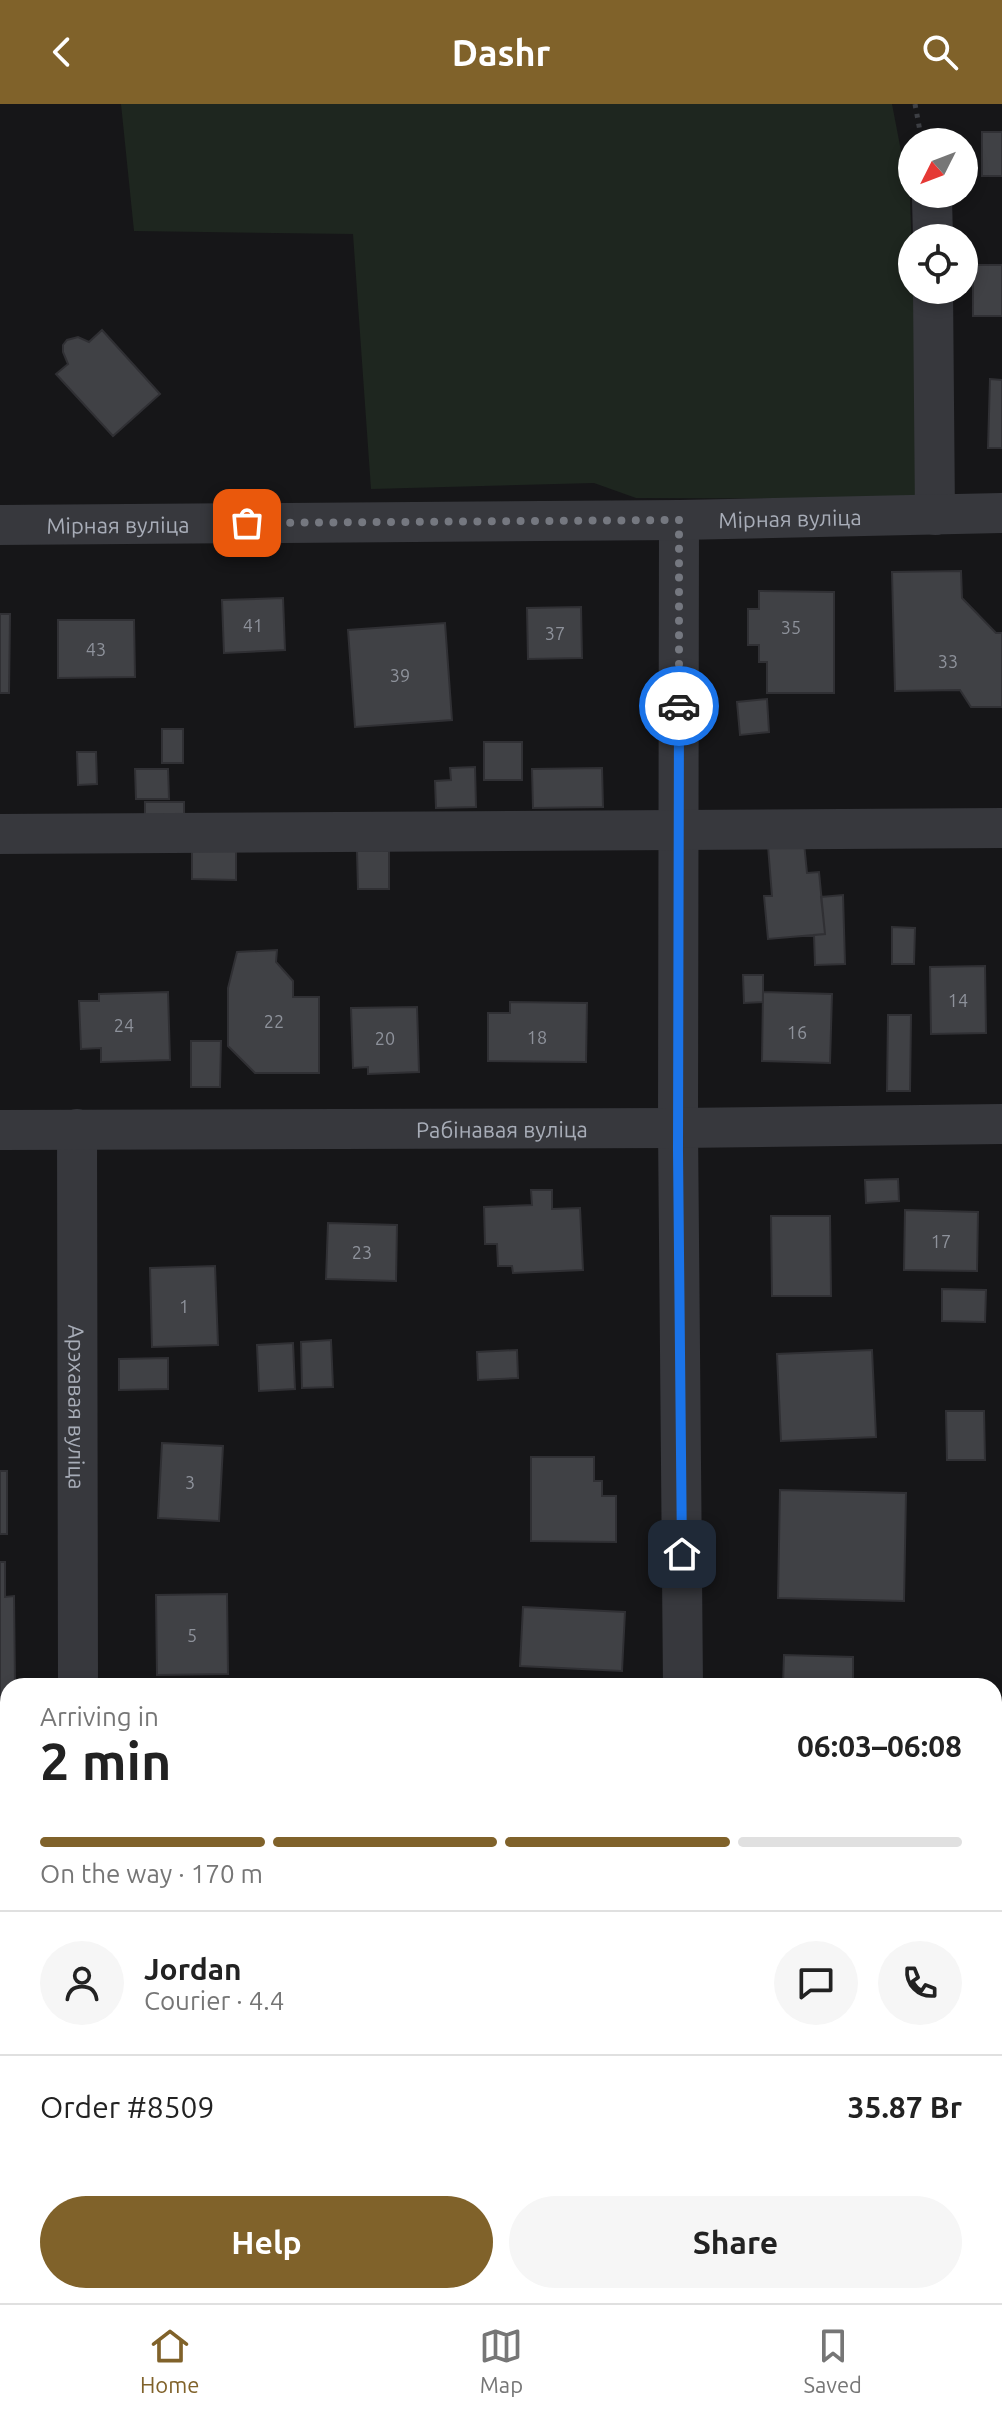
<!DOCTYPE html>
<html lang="en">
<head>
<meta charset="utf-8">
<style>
	body { margin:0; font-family:Ubuntu,sans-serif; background:#f6f6f6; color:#222; height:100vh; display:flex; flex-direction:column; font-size:30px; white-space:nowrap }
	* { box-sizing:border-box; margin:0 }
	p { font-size:26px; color:#767676 }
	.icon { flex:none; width:44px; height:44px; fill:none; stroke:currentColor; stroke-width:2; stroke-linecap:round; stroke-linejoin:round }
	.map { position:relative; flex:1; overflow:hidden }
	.side { position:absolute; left:0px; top:1574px; width:1002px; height:626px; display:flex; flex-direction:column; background:#fff; border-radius:24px 24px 0 0; box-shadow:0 4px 12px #0003 }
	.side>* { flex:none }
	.needle { width:52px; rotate:228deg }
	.fabs { position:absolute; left:898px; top:24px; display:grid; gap:16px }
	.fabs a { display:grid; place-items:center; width:80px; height:80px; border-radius:50%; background:#fff; box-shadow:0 4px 12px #0003; font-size:40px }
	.pin { position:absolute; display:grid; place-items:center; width:68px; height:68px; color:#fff; margin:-34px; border-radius:16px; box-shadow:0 4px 12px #0006 }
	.courier { position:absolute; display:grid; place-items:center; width:80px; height:80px; margin:-40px; border:6px solid #1a73e8; border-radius:50%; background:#fff; color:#222; box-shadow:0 2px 10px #0007 }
	.headline em { font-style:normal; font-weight:700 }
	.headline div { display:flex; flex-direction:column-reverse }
	.headline { display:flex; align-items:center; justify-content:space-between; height:136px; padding:0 40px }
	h1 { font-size:52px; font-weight:700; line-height:60px }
	.bar { display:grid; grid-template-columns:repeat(4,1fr); gap:12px 8px; align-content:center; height:96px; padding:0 40px }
	.bar i { height:10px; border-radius:6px; background:#e0e0e0 }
	.bar .selected { background:#80622a }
	.bar p { grid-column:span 4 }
	.line { display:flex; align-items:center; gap:20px; padding:0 40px; border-top:2px solid #e0e0e0 }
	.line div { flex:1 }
	.round { display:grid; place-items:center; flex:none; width:84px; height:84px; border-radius:42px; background:#f6f6f6 }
	.primary-button { display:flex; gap:16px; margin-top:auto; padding:16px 40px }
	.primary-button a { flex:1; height:92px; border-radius:48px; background:#80622a; color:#fff; font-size:32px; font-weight:700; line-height:92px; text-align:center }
	.primary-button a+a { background:#f6f6f6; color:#222 }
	header { display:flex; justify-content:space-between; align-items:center; height:104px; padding:0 40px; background:#80622a; color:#fff; font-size:36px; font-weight:700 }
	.tabs { display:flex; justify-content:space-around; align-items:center; height:112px; border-top:2px solid #e0e0e0; background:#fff; font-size:22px; color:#767676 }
	.tabs a { display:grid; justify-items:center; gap:4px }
	.tabs .selected { color:#80622a }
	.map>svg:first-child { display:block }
	.green { fill:#1e261f }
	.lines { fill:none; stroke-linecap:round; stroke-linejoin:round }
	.river { stroke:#2c353c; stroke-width:60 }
	.building { fill:#404145; stroke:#303034; stroke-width:2 }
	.path { stroke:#3d3f44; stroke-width:5; stroke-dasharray:4 6; stroke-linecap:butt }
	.minor { stroke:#37383d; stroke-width:40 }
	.done { stroke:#757880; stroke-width:8; stroke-dasharray:0 14.4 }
	.route { stroke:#1a73e8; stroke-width:10 }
	.labels { text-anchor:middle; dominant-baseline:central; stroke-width:7; stroke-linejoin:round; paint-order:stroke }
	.number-label { font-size:18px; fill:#8e929b }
	.street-label { font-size:22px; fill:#a8adb8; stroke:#111113 }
</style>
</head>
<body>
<header><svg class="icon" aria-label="back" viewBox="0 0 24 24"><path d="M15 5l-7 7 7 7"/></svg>Dashr<svg class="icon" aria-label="search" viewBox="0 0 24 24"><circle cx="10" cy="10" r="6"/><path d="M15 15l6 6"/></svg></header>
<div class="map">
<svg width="1002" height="2199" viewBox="0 0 1002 2199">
	<rect width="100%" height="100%" fill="#161618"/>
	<path class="green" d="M121 0H892L910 94 921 395 636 394 594 379 371 385 353 130 134 127Z"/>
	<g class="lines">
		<path class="river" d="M0 2099 8 2104
			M148 2192 159 2199"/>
	</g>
	<path class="building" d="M982 28H1002V72H982Z
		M973 161H1002V212H973Z
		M102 226 160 290 113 332 56 270 68 260 63 248V241L67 236 78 233 89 238Z
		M990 275 1002 276V344H988Z
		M961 467 962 494 996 529H1002V603H971L960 586 895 587 892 468Z
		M759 487 834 488V589H767V558H759V541H748V505H759Z
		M283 494 285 546 224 549 222 496Z
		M581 503 582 554 528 555 527 504Z
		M0 510H10L9 589H0Z
		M58 516H134L135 573 58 574Z
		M445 519 452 616 355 623 348 526Z
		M767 595 769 628 740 631 737 598Z
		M162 625H183V659H162Z
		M484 638H522V676H484Z
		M77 648H96L97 680 78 681Z
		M475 663 476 703 436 704 435 677 451 676 450 664Z
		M602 664 603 703 533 704 532 665Z
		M135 665H168L169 695H136Z
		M145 698H184V711L145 712Z
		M804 739 807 769 819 768 825 830 768 835 764 792H772L768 742Z
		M192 741H236V776L192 775Z
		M357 747H389V785H358Z
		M843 791 845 860 815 861 814 831 825 830 821 793Z
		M892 823 915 824 914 860H892Z
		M277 846 276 858 293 877V893H319V969H255L228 942V884L237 848Z
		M985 862 986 929 931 930 930 863Z
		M743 871H763V898L744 899Z
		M168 888 170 956 101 958V944L81 945 79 897H99V890Z
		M763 888 832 890 830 959 762 957Z
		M510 898 587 899 586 958 488 957V909H510Z
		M417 903 419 968 368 970V963L353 964 351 904Z
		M888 911H911L910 987H887Z
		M191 937H221L220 983H191Z
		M898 1075 899 1097 866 1099 865 1076Z
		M531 1086H552V1105L580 1104 583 1166 513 1169 512 1162H498L497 1140H485L484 1103 532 1101Z
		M905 1106 978 1108 977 1167 904 1166Z
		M771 1112H830L831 1192H772Z
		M328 1119 397 1121 396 1177 326 1175Z
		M215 1162 218 1241 152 1243 150 1164Z
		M942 1185 986 1186 985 1218 942 1217Z
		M331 1236 333 1283 302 1284 301 1238Z
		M293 1239 295 1285 259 1287 257 1241Z
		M517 1246 518 1274 478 1276 477 1248Z
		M872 1246 876 1333 781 1337 777 1250Z
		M168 1254V1285L119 1286V1255Z
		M946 1307H984L985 1356H947Z
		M162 1339 223 1342 219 1417 158 1414Z
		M531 1353H594V1377H602V1392H616V1438L531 1437Z
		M0 1367H7V1430H0Z
		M780 1386 906 1389 904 1497 778 1494Z
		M0 1458H5V1493L14 1492 15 1582H8V1594H0Z
		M227 1490 228 1570 157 1571 156 1491Z
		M523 1503 625 1508 622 1567 520 1562Z
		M784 1551 853 1553V1582H783Z
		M994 2138H1002V2199H961L962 2192H994Z
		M768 2192H863L864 2199H761V2194Z"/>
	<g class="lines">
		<path class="path" d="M915 0 922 38"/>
		<g class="minor">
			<path d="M932 95 933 134"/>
			<path d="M933 186 935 411"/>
			<path d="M679 416 678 1024 683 1582"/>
			<path id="s1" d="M0 421 679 416 1002 409"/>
			<path d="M0 730 1002 724"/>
			<path id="s2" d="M77 1025 78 1582"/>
			<path id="s3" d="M0 1026 678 1024 1002 1020"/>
			<path d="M0 1949 8 1954"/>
			<path d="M394 2192 406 2199"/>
			<path d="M689 2192V2199"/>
		</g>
	</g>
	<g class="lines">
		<path class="done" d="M247 419 679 416V602"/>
		<path class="route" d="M679 602 678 1047 682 1450"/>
	</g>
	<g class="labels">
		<g class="number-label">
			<text x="253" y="521">41</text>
			<text x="791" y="523">35</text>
			<text x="555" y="529">37</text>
			<text x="96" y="545">43</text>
			<text x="948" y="557">33</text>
			<text x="400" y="571">39</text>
			<text x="958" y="896">14</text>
			<text x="274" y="917">22</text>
			<text x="124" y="921">24</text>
			<text x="797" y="928">16</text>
			<text x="537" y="933">18</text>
			<text x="385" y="934">20</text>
			<text x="941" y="1137">17</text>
			<text x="362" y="1148">23</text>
			<text x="184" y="1202">1</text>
			<text x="190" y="1378">3</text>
			<text x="192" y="1531">5</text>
		</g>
		<g class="street-label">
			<text stroke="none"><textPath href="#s1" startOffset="790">Мірная вуліца</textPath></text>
			<text stroke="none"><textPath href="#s1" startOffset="118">Мірная вуліца</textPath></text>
			<text stroke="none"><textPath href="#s3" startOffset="502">Рабінавая вуліца</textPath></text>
			<text stroke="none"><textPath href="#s2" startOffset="278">Арэхавая вуліца</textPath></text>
		</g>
	</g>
</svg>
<div class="fabs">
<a><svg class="needle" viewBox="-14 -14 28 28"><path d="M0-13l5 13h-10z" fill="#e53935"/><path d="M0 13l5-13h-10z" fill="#767676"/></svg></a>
<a><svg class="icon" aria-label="locate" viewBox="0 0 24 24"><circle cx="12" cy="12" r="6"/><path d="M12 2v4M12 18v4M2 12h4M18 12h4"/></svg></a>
</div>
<div class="pin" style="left:247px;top:419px;background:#ea580c"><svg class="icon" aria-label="bag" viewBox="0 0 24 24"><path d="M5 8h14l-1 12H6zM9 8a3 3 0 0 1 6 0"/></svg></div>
<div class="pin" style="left:682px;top:1450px;background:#1f2937"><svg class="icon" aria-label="home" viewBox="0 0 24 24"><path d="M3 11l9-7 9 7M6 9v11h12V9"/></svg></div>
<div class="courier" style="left:679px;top:602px"><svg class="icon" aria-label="car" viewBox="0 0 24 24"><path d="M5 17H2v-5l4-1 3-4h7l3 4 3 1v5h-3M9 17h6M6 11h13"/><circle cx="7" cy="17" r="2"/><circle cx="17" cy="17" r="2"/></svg></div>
<section class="side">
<div class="headline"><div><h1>2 min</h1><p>Arriving in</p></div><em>06:03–06:08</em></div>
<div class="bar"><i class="selected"></i><i class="selected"></i><i class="selected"></i><i></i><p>On the way · 170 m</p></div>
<div class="line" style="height:144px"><a class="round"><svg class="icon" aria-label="person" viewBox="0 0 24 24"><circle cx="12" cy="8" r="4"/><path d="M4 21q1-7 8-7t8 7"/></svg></a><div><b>Jordan</b><p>Courier · 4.4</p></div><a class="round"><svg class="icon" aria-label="chat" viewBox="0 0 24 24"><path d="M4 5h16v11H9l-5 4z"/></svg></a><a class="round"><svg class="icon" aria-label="phone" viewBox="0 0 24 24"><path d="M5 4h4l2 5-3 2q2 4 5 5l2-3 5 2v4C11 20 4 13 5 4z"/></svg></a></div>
<div class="line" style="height:104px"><div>Order #8509</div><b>35.87 Br</b></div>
<div class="primary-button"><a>Help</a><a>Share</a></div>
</section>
</div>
<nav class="tabs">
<a class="selected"><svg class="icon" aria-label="home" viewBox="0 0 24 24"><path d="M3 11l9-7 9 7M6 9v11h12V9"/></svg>Home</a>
<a><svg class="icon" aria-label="map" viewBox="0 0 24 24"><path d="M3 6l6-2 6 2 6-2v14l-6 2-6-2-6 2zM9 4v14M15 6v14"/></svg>Map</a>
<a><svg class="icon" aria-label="saved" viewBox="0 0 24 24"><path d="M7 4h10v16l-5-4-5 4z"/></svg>Saved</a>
</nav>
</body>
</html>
